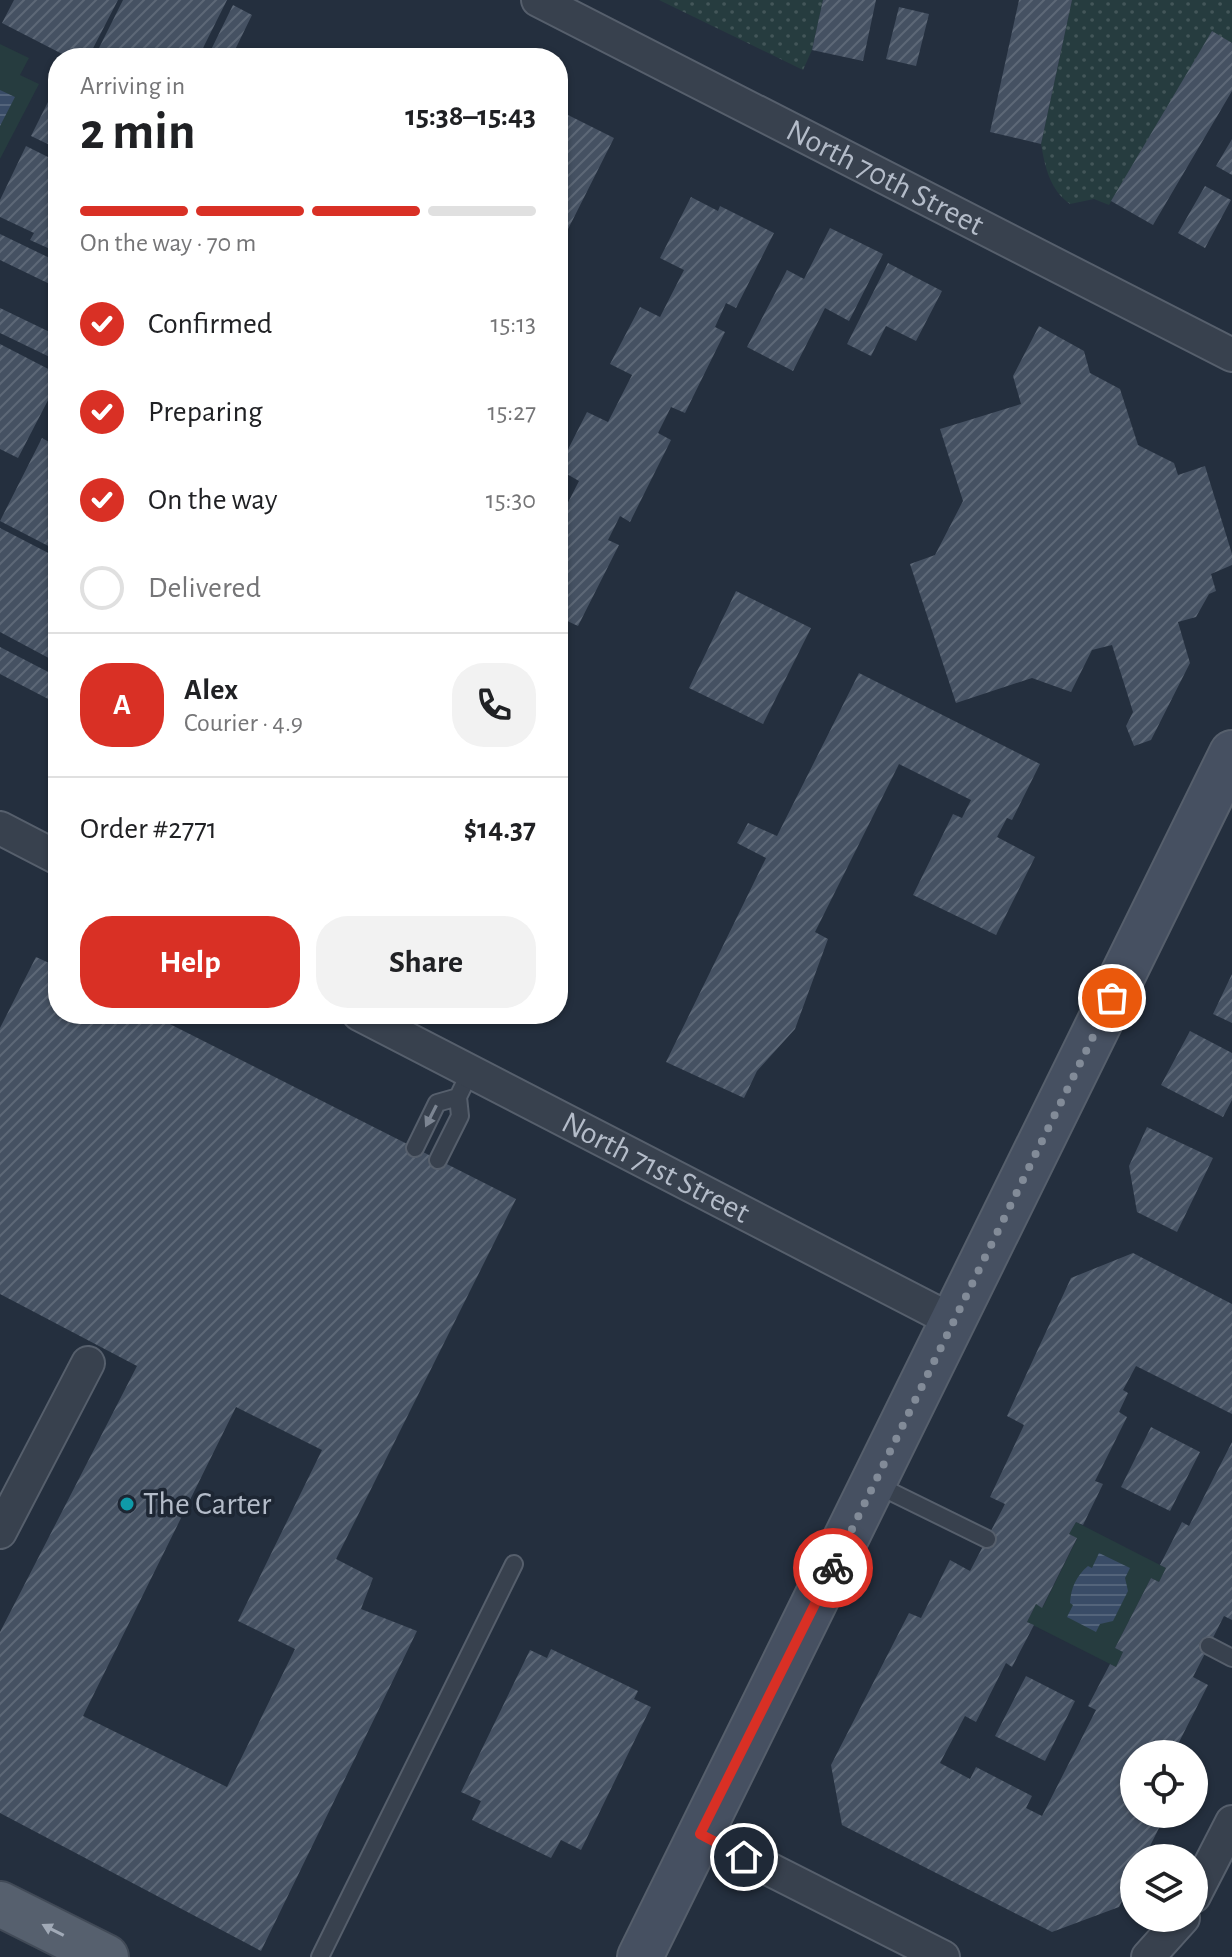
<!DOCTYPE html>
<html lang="en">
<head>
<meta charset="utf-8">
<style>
	body { margin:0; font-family:"Alegreya Sans",sans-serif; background:#f2f2f2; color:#202124; height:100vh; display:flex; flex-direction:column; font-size:30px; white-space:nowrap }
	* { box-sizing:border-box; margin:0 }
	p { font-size:26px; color:#757577 }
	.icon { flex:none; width:44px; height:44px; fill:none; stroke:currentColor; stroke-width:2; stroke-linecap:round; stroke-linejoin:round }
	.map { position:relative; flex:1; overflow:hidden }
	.side { position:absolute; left:48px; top:48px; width:520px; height:976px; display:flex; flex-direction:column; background:#fff; border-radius:32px; box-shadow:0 2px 6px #0004 }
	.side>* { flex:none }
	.tools { position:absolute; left:1120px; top:1740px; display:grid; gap:16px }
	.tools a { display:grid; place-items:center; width:88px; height:88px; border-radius:50%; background:#fff; box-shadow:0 2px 6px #0004; font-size:40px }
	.pin { position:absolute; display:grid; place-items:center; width:68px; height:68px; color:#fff; margin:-34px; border:4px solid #fff; border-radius:50%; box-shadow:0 2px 8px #0007 }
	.courier { position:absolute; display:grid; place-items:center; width:80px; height:80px; margin:-40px; border:6px solid #d93025; border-radius:50%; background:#fff; color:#222; box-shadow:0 2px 10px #0007 }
	.headline em { font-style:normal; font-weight:700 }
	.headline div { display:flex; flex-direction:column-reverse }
	.headline { display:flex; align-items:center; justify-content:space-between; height:136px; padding:0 32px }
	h1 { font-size:52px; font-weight:700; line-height:60px }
	.bar { display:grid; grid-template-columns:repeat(4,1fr); gap:12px 8px; align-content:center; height:96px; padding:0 32px }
	.bar i { height:10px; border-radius:6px; background:#e0e0e0 }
	.bar .current { background:#d93025 }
	.bar p { grid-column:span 4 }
	.line { display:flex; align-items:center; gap:20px; padding:0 32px; border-top:2px solid #e0e0e0 }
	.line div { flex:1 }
	.round { display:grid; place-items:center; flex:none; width:84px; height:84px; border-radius:32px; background:#f2f2f2 }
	ol { padding:0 32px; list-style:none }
	li { display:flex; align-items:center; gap:24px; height:88px }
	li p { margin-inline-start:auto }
	li .icon { padding:8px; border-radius:50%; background:#d93025; color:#fff; stroke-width:4 }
	li:last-child { color:#757577 }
	li i { width:44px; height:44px; border:4px solid #e0e0e0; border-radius:50% }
	.action { display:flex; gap:16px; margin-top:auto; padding:16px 32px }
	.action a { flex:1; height:92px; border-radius:32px; background:#d93025; color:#fff; font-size:32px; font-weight:700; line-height:92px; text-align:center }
	.action a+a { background:#f2f2f2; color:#202124 }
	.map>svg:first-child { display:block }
	.green { fill:url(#green-dots) }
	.pitch { fill:#263c3f }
	.water { fill:url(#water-rules) }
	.building { fill:url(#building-hatch); fill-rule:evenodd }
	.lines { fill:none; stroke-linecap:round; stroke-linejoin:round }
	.lane-casing { stroke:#565f6c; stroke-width:20 }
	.street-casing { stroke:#565f6c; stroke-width:36 }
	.secondary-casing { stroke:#565f6c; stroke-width:48 }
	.primary-casing { stroke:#414a57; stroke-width:48 }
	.lane { stroke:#38414e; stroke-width:16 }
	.street { stroke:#38414e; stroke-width:32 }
	.secondary { stroke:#465061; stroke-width:44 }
	.primary { stroke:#56606e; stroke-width:44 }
	.oneway { fill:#7c8592 }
	.oneway2 { fill:#a1aab7 }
	.done { stroke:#828b98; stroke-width:8; stroke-dasharray:0 14.4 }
	.route { stroke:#d93025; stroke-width:10 }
	.culture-dot { fill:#0f9aa8; stroke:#1d2633; stroke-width:3 }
	.labels { text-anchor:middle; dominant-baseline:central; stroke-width:7; stroke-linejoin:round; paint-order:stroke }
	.street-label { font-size:32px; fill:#b4bcc9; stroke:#1d2633 }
	.poi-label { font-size:32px; fill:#b4bcc9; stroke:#1d2633; text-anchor:start }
</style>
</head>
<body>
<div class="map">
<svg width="1232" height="1957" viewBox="0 0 1232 1957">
	<defs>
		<pattern id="green-dots" width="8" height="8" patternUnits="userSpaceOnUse" patternTransform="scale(2)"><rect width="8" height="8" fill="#263c3f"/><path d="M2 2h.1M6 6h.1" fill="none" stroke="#435659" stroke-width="1.8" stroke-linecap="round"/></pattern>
		<pattern id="water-rules" width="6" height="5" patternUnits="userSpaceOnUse" patternTransform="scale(2)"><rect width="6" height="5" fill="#394c67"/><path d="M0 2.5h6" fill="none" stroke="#53647b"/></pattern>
		<pattern id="building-hatch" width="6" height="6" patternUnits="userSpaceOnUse" patternTransform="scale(2)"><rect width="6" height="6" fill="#455162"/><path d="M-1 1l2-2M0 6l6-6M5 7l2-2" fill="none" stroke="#5d6877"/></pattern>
	</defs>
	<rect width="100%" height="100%" fill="#242f3e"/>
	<path class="green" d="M659 0H823L812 50 803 70Z
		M1072 0H1232V43L1212 32 1109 205 1094 199 1070 204C1050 190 1045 167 1041 144Z"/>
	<path class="pitch" d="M0 44 29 58 20 75 39 84 0 159Z
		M1076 1522 1166 1568 1159 1582 1151 1578 1115 1648 1123 1652 1116 1667 1027 1622 1036 1604 1043 1607 1077 1539 1069 1534Z"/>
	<path class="water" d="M0 90 15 97 0 126Z
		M1099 1553 1130 1568 1125 1578 1128 1591 1113 1621 1100 1624 1096 1632 1067 1617 1073 1605 1070 1603C1071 1588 1076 1576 1088 1566L1092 1568Z"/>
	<path class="building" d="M14 0H118L88 58H70L2 23Z
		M123 0H227L198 58H94Z
		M823 0H876L863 61 812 50Z
		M1019 0H1072L1041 144 990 132Z
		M233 5 252 15 231 58H207Z
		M899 7 929 14 916 66 886 59Z
		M1212 31 1232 43V91L1153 225 1111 201Z
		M58 82V149L31 136Z
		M558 110 614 138 558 249Z
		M1232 139V175L1216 166Z
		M26 146 58 162V246L53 243 50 249 30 240 34 233 0 217V200Z
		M1205 186 1231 200 1205 248 1178 233Z
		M691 197 718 211 720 206 774 233 736 308 726 303 715 327 725 332 685 413 671 407 658 433 671 440 630 522 620 516 608 540 619 545 578 626 565 620 558 634V522L579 481 558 469 587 412 608 422 632 375 610 364 640 307 660 317 684 270 660 258Z
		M830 228 883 254 849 321 825 308 793 371 747 347 787 270 804 279Z
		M0 234 58 262V288L0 260Z
		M888 263 942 291 916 341 886 326 871 356 847 344Z
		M0 308 58 336V361L0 333Z
		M1039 326 1084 351 1090 373 1120 389 1138 445 1174 463 1178 475 1205 466 1232 554V565L1211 574 1216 591 1209 594 1196 617 1178 622 1190 663 1151 740 1134 746 1126 726 1133 712 1112 645 1092 650 1071 692 1032 678 956 703 910 564 935 555 963 501 940 429 1021 404 1013 376Z
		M0 344 58 374V381L18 458 0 449Z
		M42 438 58 447V551L0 521Z
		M0 528 58 558V663L0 632Z
		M736 591 811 628 763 724 689 688Z
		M0 647 58 677 54 702 0 674Z
		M859 673 1040 764 1012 820 1007 818 997 837 1035 857 996 935 913 895 953 814 962 818 971 800 899 764 815 932 828 939 795 1029 757 1071 744 1098 666 1062 766 858 737 843 748 823 777 836Z
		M36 957 58 967V1014H150L516 1199 336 1559 373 1578 361 1609 417 1631 261 1951 0 1813V1632L137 1366 0 1294V1028ZM236 1407 322 1450 238 1621 295 1649 227 1787 83 1716Z
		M1232 974V1023L1213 1014Z
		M1190 1031 1232 1053V1100L1223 1117 1161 1085Z
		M1147 1127 1213 1158 1177 1232 1137 1212 1129 1166Z
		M1133 1253 1232 1304V1414L1136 1366 1123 1390 1128 1393 1119 1412 1127 1417 1095 1481 1103 1484 1083 1525 1076 1522 1069 1534 1077 1538 1042 1608 1036 1604 1027 1622 1034 1625 1012 1667 1006 1663 976 1722 965 1716 940 1763 970 1779 976 1767 1032 1796 1026 1808 1042 1816 1096 1710 1088 1706 1110 1664 1116 1667 1123 1652 1115 1648 1151 1578 1159 1582 1166 1568 1160 1565 1182 1522 1189 1526 1232 1442V1620L1224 1616 1193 1677 1208 1685 1173 1754H1134V1814H1166L1144 1858H1134V1877L1119 1907 1052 1932 842 1825 831 1765 909 1613 921 1618 950 1560 970 1571 1005 1504 990 1497 1024 1425 1007 1416 1071 1278Z
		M1151 1427 1200 1452 1170 1511 1121 1487Z
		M551 1649 638 1691 634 1699 651 1707 581 1850 561 1840 551 1858 472 1820 481 1801 461 1792 530 1650 547 1658Z
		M1026 1676 1075 1701 1045 1761 995 1736Z"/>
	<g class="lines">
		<defs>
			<path id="lane" d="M415 1148 437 1103 458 1097
				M438 1160 460 1116 458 1097 470 1072
				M875 1484 987 1539
				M1209 1646 1232 1658
				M320 1957 514 1564"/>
			<g id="street">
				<path id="s1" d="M538 0 1232 355"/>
				<path d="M0 828 58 858"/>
				<path id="s2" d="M359 1014 953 1321"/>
				<path d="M0 1532 88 1363"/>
				<path d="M700 1834 943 1957"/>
				<path d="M1194 1896 1232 1822"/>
				<path d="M1148 1957 1183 1918"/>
			</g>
			<path id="secondary" d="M640 1957 1232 753"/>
			<path id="primary" d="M0 1904 106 1957"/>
		</defs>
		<use href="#lane" class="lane-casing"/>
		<use href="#street" class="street-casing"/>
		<use href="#secondary" class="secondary-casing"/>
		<use href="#primary" class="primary-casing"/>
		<use href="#lane" class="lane"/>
		<use href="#street" class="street"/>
		<use href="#secondary" class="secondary"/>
		<use href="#primary" class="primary"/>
	</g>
	<defs><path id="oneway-solid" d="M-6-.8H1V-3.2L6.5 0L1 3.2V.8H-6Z" transform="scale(2)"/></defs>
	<use class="oneway" href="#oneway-solid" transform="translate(431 1116) rotate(117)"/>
	<use class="oneway2" href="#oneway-solid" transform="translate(53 1930) rotate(-153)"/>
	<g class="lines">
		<path class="done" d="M833 1568 1112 998"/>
		<path class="route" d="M744 1857 700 1834 833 1568"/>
	</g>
	<circle class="culture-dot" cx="127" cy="1504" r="8"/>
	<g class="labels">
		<g class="street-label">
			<text stroke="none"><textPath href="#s1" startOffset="390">North 70th Street</textPath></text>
			<text stroke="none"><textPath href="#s2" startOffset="334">North 71st Street</textPath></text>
		</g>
		<g class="poi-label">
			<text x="143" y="1504">The Carter</text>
		</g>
	</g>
</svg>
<div class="tools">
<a><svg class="icon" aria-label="locate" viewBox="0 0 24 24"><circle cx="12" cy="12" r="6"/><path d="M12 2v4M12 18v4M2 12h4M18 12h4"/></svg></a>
<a><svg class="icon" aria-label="layers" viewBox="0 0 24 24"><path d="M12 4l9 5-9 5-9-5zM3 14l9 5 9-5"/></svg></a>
</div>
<div class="pin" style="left:1112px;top:998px;background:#ea580c"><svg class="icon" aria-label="bag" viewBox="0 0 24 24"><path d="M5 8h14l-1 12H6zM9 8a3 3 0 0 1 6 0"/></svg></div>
<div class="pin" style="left:744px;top:1857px;background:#1f2937"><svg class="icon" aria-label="home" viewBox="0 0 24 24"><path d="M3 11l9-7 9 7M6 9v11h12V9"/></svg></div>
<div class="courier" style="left:833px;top:1568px"><svg class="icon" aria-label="bike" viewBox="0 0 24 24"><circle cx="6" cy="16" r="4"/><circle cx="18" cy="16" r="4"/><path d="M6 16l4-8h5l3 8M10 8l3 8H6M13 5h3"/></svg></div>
<section class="side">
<div class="headline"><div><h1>2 min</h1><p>Arriving in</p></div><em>15:38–15:43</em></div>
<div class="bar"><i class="current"></i><i class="current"></i><i class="current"></i><i></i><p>On the way · 70 m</p></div>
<ol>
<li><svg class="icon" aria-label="check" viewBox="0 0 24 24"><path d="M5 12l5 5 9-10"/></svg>Confirmed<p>15:13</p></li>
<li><svg class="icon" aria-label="check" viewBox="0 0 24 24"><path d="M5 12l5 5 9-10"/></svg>Preparing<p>15:27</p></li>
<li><svg class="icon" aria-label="check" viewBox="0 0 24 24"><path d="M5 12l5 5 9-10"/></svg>On the way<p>15:30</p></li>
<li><i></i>Delivered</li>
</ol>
<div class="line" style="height:144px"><b class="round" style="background:#d93025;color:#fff">A</b><div><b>Alex</b><p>Courier · 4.9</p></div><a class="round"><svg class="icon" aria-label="phone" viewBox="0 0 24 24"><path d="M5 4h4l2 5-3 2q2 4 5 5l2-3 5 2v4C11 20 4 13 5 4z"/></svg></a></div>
<div class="line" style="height:104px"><div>Order #2771</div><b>$14.37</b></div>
<div class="action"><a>Help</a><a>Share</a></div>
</section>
</div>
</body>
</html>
